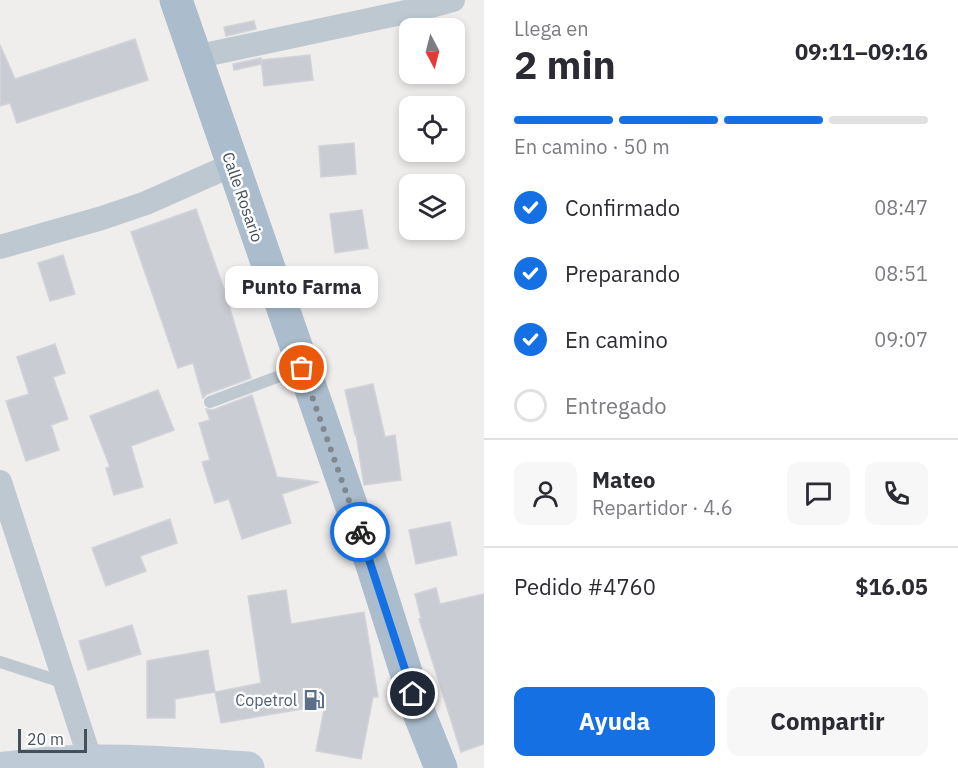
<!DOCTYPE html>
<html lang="es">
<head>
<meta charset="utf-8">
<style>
	body { margin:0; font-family:"IBM Plex Sans",sans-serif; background:#f7f7f7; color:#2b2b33; height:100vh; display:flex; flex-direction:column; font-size:22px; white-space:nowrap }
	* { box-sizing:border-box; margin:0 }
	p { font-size:20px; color:#7c7c81 }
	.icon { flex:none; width:33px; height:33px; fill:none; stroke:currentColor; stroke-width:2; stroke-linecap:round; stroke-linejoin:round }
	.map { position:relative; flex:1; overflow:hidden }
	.drawer { display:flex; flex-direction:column; background:#fff; width:474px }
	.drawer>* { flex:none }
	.needle { width:39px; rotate:173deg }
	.controls { position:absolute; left:399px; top:18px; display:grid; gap:12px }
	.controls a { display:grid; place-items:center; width:66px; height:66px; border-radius:12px; background:#fff; box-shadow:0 3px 9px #0003; font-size:30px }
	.scale { position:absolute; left:18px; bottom:15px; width:69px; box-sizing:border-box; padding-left:6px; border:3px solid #45505b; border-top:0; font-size:16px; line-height:21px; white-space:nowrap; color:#45505b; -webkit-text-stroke:4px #fff; paint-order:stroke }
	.pin { position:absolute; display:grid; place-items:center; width:51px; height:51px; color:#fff; margin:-26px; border:3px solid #fff; border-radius:50%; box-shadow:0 2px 6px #0007 }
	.courier { position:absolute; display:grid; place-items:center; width:60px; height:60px; margin:-30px; border:4px solid #1470e3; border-radius:50%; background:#fff; color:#222; box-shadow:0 2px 8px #0007 }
	.bubble { position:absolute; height:42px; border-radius:12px; background:#fff; box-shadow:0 3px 9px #0003; font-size:20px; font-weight:800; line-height:42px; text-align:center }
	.headline em { font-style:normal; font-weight:800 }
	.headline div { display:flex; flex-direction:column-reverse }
	.headline { display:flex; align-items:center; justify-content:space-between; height:102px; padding:0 30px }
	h1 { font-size:39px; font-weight:800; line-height:45px }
	.bar { display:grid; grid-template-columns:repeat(4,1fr); gap:9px 6px; align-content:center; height:72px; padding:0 30px }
	.bar i { height:8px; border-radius:4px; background:#e1e1e2 }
	.bar .active { background:#1470e3 }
	.bar p { grid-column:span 4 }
	.line { display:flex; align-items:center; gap:15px; padding:0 30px; border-top:2px solid #e1e1e2 }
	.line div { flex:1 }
	.round { display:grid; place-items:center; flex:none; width:63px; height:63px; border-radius:12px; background:#f7f7f7 }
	ol { padding:0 30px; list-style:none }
	li { display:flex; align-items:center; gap:18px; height:66px }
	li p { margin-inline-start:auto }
	li .icon { padding:6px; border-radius:50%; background:#1470e3; color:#fff; stroke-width:4 }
	li:last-child { color:#7c7c81 }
	li i { width:33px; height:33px; border:3px solid #e1e1e2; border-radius:50% }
	.primary-button { display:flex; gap:12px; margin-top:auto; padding:12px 30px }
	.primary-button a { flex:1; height:69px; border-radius:12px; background:#1470e3; color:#fff; font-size:24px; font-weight:800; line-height:69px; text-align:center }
	.primary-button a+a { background:#f7f7f7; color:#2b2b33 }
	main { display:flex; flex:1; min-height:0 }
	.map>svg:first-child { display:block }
	.building { fill:#c9ccd2; stroke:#d1d3d9; stroke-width:1.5 }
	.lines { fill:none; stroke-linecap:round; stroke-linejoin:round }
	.lane { stroke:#bdc8d0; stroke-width:12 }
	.street { stroke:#bdc8d0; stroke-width:24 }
	.secondary { stroke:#bfcad7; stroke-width:33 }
	.primary { stroke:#abbdcd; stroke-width:33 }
	.done { stroke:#81878e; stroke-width:6; stroke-dasharray:0 10.8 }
	.route { stroke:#1470e3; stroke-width:8 }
	.labels { text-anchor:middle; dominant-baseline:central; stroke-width:5; stroke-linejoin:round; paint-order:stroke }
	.street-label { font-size:16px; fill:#45505b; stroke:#fff }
	.service-label { font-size:16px; fill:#4e5e75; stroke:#fff; text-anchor:end }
</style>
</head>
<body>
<main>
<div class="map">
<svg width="484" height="768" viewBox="0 0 484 768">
	<rect width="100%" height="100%" fill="#f0eded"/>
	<path class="building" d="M254 21 256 29 226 36 224 27Z
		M135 39 148 80 17 123 10 103 0 106V45L15 79Z
		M310 55 313 80 264 86 261 60Z
		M261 58 262 64 234 70 233 64Z
		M354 143 356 174 321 177 319 146Z
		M196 209 224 289 251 378 207 394 203 398 193 363 178 368 131 232Z
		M362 210 368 248 335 253 330 214Z
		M63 255 75 294 50 301 38 263Z
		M55 344 65 373 53 377 68 419 51 425 59 450 26 461 6 401 29 394 17 357Z
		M373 384 385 437 395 435 401 480 364 485 356 434 355 435 345 390Z
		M158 390 174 430 131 446 143 487 114 495 106 468 110 467 90 416Z
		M252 395 277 477 319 482 282 494 291 523 242 539 229 499 215 503 202 462 210 460 199 423 210 420 206 409 213 410Z
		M170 519 177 543 140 556 146 571 106 586 92 548Z
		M450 522 457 555 416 564 409 530Z
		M436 588 440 604 484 594V744L461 752 419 619 421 618 415 594Z
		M286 590 291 624 364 612 378 697H373L361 759 316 751 325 705 221 723 215 692 261 683 248 596Z
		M132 625 141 654 88 670 79 641Z
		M208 650 215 692 175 699V718H147V661Z"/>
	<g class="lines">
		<path class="lane" d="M210 402 301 368
			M0 662 65 683"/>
		<path class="street" d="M195 57 420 9 453 0
			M0 247 102 218 146 203 232 165
			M0 482 91 762"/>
		<path class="secondary" d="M5 768C25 766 45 763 64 762 126 759 187 764 248 768"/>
		<path class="primary" d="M176 0 373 568 419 713 441 768"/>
	</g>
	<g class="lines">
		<path class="done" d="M302 368 360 532"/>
		<path class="route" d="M360 532 413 694"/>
	</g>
	<defs>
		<symbol id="fuel-bare" viewBox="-9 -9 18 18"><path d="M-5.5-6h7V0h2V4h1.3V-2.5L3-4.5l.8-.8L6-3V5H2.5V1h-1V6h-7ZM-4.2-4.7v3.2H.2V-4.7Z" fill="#5c6f8a" stroke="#fff" stroke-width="2.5" paint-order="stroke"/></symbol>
	</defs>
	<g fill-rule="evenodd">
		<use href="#fuel-bare" x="299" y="685" width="30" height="30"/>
	</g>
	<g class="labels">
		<g class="street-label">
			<text transform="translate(243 197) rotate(71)">Calle Rosario</text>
		</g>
		<g class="service-label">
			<text x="297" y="700">Copetrol</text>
		</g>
	</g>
</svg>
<div class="controls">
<a><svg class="needle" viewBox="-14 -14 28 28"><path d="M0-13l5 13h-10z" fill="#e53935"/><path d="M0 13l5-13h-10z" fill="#7c7c81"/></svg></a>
<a><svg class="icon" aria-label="locate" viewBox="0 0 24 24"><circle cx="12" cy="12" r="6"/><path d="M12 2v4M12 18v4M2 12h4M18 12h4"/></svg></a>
<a><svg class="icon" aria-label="layers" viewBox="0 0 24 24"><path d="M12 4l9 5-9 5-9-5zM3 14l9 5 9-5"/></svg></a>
</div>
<div class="scale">20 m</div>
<div class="pin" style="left:302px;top:368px;background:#ea580c"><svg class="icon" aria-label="bag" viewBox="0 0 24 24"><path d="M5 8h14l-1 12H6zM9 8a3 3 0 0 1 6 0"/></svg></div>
<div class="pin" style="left:413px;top:694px;background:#1f2937"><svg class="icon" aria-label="home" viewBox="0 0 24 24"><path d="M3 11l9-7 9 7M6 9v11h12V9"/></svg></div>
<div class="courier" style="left:360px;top:532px"><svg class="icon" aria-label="bike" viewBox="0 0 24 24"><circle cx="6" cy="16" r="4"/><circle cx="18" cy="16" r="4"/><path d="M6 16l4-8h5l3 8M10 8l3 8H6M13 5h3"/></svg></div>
<div class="bubble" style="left:225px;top:266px;width:153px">Punto Farma</div>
</div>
<section class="drawer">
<div class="headline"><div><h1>2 min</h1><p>Llega en</p></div><em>09:11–09:16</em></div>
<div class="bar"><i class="active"></i><i class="active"></i><i class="active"></i><i></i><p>En camino · 50 m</p></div>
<ol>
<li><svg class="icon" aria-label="check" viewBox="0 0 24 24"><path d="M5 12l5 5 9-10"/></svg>Confirmado<p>08:47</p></li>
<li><svg class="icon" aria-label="check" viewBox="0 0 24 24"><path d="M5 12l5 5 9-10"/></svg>Preparando<p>08:51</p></li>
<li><svg class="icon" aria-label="check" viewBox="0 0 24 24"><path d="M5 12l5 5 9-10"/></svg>En camino<p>09:07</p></li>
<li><i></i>Entregado</li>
</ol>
<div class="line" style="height:108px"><a class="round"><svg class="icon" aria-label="person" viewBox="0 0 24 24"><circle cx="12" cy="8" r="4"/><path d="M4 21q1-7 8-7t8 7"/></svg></a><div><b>Mateo</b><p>Repartidor · 4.6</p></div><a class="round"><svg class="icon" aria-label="chat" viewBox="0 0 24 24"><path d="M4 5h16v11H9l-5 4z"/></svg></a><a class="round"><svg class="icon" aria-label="phone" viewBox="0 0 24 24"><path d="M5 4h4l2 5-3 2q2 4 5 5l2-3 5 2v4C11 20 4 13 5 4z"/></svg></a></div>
<div class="line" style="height:78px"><div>Pedido #4760</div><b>$16.05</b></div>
<div class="primary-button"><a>Ayuda</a><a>Compartir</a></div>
</section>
</main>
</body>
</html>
